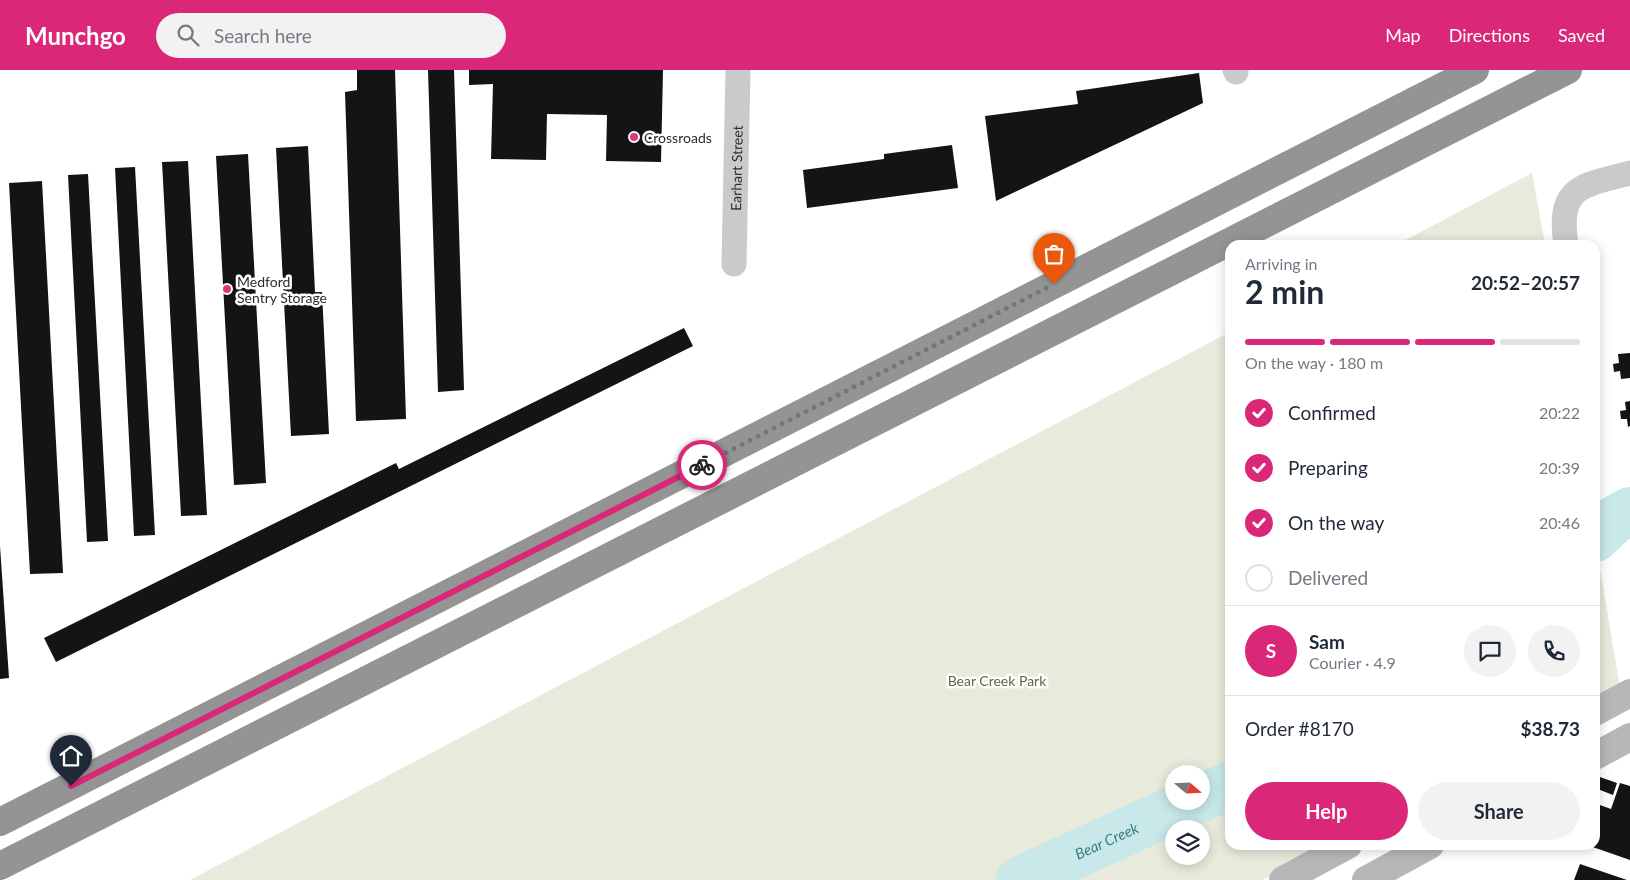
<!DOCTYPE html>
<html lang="en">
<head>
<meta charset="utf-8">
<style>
	body { margin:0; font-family:Lato,sans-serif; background:#f2f2f3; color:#1f2937; height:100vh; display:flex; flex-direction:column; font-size:19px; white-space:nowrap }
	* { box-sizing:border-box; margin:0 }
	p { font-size:16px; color:#747a83 }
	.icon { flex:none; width:28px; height:28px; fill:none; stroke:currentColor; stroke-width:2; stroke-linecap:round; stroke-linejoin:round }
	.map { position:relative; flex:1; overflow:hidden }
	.side { position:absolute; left:1225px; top:170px; width:375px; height:610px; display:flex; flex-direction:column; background:#fff; border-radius:15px; box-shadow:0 2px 12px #0003 }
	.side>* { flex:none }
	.needle { width:32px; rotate:109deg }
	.tools { position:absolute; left:1165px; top:695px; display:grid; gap:10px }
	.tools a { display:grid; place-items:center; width:45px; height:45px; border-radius:50%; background:#fff; box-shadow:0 2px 12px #0003; font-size:25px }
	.pin { position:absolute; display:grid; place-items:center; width:42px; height:42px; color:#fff; margin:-51px -21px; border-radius:50% 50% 50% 0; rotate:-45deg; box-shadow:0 0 5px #0007 }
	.pin .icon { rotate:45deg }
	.courier { position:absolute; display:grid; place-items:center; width:50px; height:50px; margin:-25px; border:4px solid #db2777; border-radius:50%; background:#fff; color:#222; box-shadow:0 1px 6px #0007 }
	.summary em { font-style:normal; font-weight:700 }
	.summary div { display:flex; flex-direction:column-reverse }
	.summary { display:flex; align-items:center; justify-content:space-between; height:85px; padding:0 20px }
	h1 { font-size:32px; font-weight:700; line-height:38px }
	.bar { display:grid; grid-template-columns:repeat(4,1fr); gap:8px 5px; align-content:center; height:60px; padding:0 20px }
	.bar i { height:6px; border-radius:4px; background:#e0e1e3 }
	.bar .current { background:#db2777 }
	.bar p { grid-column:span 4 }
	.line { display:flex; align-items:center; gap:12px; padding:0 20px; border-top:1px solid #e0e1e3 }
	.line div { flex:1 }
	.round { display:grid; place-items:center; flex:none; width:52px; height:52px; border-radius:26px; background:#f2f2f3 }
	ol { padding:0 20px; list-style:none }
	li { display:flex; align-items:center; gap:15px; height:55px }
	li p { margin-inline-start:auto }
	li .icon { padding:5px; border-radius:50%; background:#db2777; color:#fff; stroke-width:4 }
	li:last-child { color:#747a83 }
	li i { width:28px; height:28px; border:2px solid #e0e1e3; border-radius:50% }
	.button { display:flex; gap:10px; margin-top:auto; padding:10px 20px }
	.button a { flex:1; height:58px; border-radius:30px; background:#db2777; color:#fff; font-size:20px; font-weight:700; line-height:58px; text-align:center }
	.button a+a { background:#f2f2f3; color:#1f2937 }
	header { display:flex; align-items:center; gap:30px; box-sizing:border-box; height:70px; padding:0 25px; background:#db2777; color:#fff }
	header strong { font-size:24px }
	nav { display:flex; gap:28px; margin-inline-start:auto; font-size:18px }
	.search { width:350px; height:45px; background:#f2f2f3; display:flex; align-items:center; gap:12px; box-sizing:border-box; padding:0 18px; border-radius:28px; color:#747a83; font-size:19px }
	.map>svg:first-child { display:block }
	.green { fill:#e8eadb; fill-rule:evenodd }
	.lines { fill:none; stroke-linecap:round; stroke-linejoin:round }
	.river { stroke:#c8e8e9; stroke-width:48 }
	.building { fill:#141414 }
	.street { stroke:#cacaca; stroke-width:25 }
	.secondary { stroke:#b7b7b7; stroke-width:28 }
	.highway { stroke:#949494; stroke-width:28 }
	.done { stroke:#767676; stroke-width:5; stroke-dasharray:0 9 }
	.route { stroke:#db2777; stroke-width:6 }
	.poi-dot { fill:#dd367c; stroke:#fff; stroke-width:2 }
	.labels { text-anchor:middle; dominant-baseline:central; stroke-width:5; stroke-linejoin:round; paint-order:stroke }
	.poi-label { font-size:14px; fill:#2d2d2d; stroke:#fff; text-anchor:start }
	.street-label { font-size:14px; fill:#2d2d2d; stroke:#fff }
	.park-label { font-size:14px; fill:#5f673d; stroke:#fff }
	.water-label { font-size:15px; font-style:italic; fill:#3a7c7f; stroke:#fff }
</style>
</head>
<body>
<header>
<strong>Munchgo</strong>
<div class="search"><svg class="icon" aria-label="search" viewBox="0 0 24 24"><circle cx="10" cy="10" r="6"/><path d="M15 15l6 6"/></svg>Search here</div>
<nav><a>Map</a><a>Directions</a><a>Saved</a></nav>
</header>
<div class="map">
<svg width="1630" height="810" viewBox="0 0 1630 810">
	<rect width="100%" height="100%" fill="#fff"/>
	<path class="green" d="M1532 103 1545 175H1396Z
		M1230 262V775H1328L1263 810H190ZM1174 704H1201V731H1174ZM1174 759H1201V786H1174Z
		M1595 469 1620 618 1595 632Z"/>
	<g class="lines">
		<g class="river">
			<path d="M1595 468 1614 450 1630 441"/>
			<path d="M1201 728 1230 715"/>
			<path id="s1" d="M1020 810 1193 731"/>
		</g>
	</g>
	<path class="building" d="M357 0H395L406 349 356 351 345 22 357 20Z
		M428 0H454L464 320 438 322Z
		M469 0H663L661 92 606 91 607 45 547 44 546 90 491 89 493 14 469 15Z
		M1199 3 1203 33 996 131 985 46 1078 34 1076 21Z
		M952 75 958 118 807 138 803 100 884 89V84Z
		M308 76 315 222H322L329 364 291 366 276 78Z
		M248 84 266 413 234 415 216 86Z
		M188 91 207 445 181 446 162 92Z
		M135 97 155 465 134 466 115 98Z
		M88 104 108 471 87 472 68 105Z
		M42 111 63 503 30 504 9 113Z
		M684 258 693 276 56 592 44 568 396 393 399 399Z
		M1630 283V308L1621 309 1620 301 1614 302 1613 294 1619 293 1618 284Z
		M1630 331V356L1628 357 1627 349H1621L1620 341 1626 340 1625 332Z
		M0 476 9 608 0 609Z
		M1597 706 1617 713 1613 725 1595 718Z
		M1620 713 1630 716V790L1587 775H1595V740L1597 734 1611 739Z
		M1580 794 1627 810H1574Z"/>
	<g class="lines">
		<g class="street">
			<path d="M1235 0 1236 2"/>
			<path d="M1566 175C1557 116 1581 116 1630 103"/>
			<path id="s2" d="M734 194 738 0"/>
		</g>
		<path class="secondary" d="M1595 642 1630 623
			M1595 686 1630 667
			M1283 810 1348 775
			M1366 810 1430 775"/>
		<path class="highway" d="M0 752 1475 0
			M0 796 1568 0"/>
	</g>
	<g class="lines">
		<path class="done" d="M702 395 1054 214"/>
		<path class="route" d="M71 716 702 395"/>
	</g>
	<g class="poi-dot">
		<circle cx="634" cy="67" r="5"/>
		<circle cx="227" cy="219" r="5"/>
	</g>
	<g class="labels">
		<g class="poi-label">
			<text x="644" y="67">Crossroads</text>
			<text x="237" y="211">Medford<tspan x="237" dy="16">Sentry Storage</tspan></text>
		</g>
		<g class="street-label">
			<text stroke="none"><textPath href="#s2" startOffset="96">Earhart Street</textPath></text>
		</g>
		<g class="park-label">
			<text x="997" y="610">Bear Creek Park</text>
		</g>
		<g class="water-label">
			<text stroke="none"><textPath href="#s1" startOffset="95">Bear Creek</textPath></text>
		</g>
	</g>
</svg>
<div class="tools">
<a><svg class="needle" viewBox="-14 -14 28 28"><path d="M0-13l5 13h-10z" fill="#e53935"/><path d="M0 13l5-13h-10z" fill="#747a83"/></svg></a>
<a><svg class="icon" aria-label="layers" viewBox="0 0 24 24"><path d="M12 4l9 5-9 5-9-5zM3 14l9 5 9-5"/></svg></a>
</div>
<div class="pin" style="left:1054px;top:214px;background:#ea580c"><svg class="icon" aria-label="bag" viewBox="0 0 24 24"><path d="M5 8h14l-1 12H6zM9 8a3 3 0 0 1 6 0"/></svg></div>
<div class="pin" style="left:71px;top:716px;background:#1f2937"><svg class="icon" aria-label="home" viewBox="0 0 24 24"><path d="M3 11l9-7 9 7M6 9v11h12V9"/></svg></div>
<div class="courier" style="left:702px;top:395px"><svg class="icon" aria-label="bike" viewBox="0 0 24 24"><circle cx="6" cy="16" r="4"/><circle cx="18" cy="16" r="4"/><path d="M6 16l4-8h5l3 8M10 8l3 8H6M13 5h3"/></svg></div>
<section class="side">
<div class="summary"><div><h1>2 min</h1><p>Arriving in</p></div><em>20:52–20:57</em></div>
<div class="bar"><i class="current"></i><i class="current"></i><i class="current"></i><i></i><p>On the way · 180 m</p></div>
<ol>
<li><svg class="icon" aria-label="check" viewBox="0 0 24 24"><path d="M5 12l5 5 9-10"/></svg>Confirmed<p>20:22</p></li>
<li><svg class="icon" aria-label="check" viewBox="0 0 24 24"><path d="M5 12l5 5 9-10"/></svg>Preparing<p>20:39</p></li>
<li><svg class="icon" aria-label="check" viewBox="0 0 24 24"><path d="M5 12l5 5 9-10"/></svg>On the way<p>20:46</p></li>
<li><i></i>Delivered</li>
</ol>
<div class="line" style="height:90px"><b class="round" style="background:#db2777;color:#fff">S</b><div><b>Sam</b><p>Courier · 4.9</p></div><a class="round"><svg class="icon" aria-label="chat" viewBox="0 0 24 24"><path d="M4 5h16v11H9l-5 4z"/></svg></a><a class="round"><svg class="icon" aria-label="phone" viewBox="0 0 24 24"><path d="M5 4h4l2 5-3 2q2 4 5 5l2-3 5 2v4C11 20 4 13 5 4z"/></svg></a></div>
<div class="line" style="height:65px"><div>Order #8170</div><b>$38.73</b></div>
<div class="button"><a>Help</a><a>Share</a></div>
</section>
</div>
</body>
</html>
